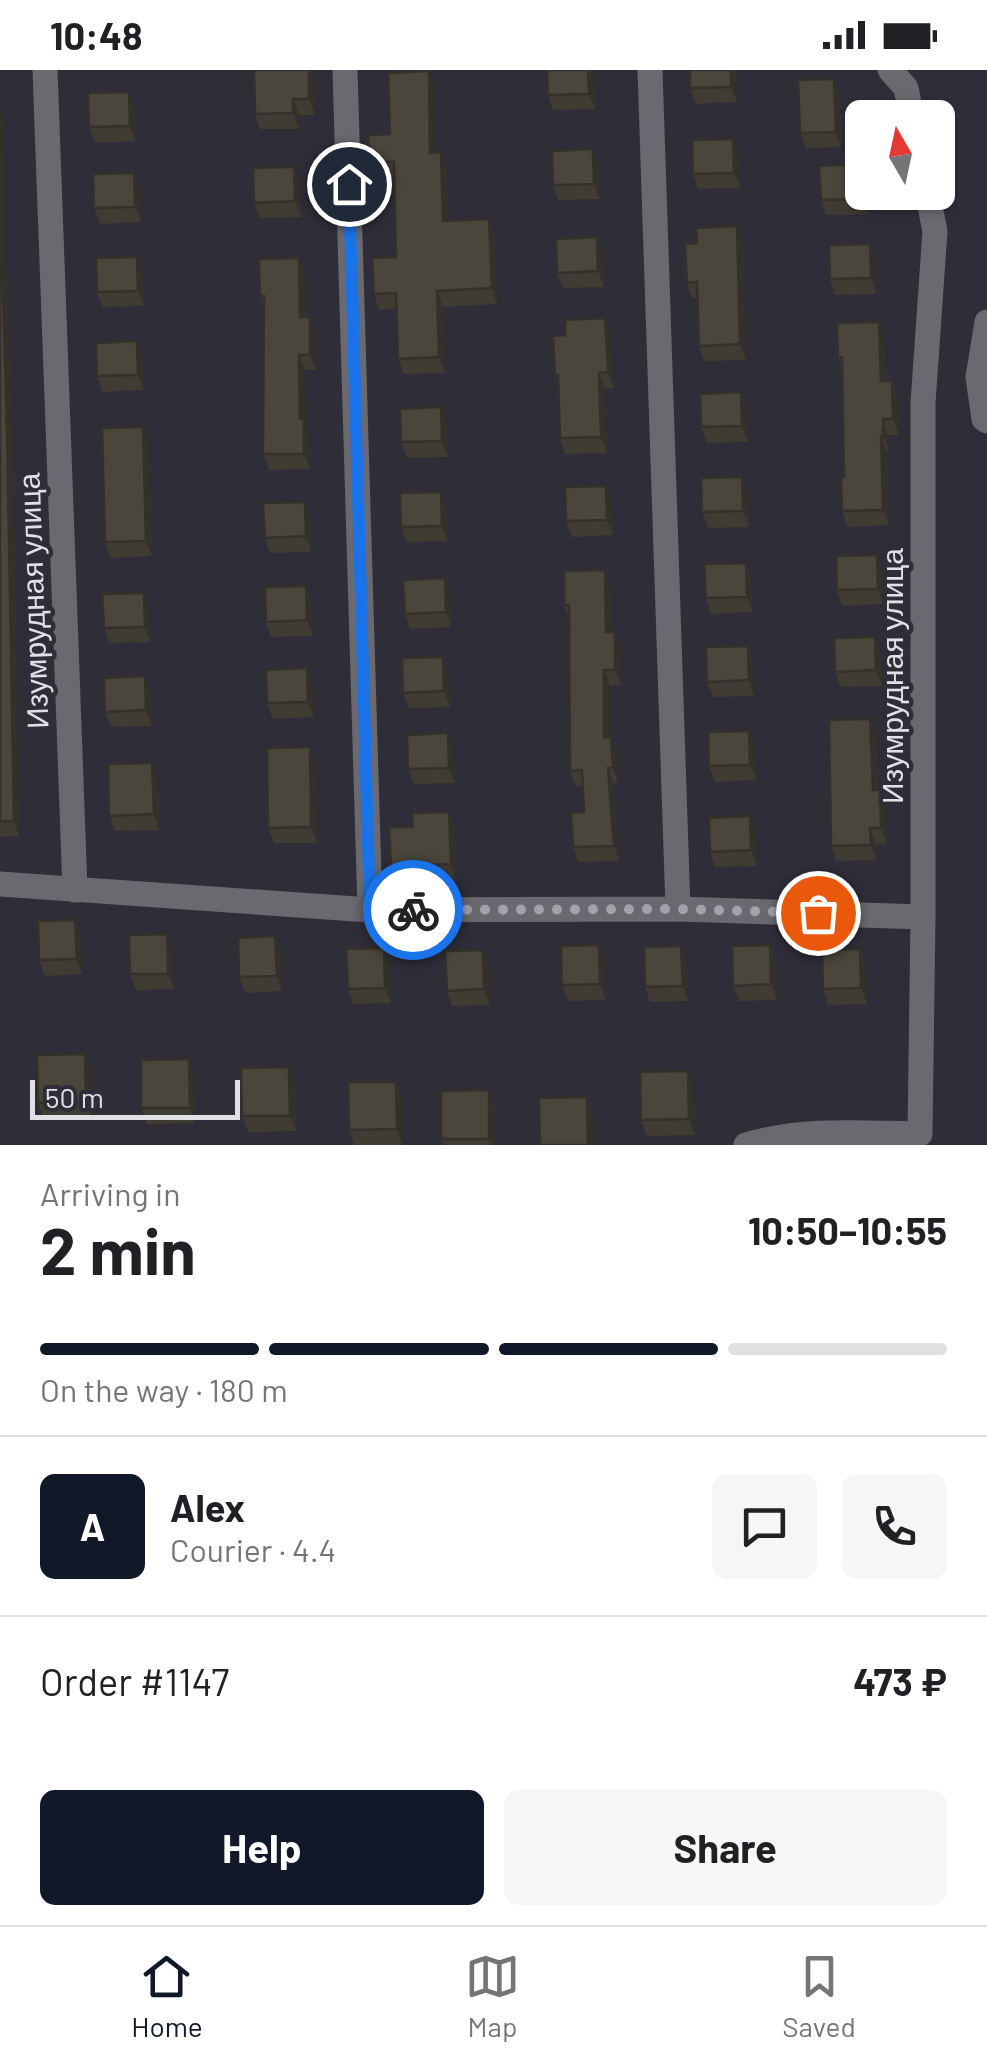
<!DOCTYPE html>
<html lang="en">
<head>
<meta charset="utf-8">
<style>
	body { margin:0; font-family:Barlow,sans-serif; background:#f6f6f6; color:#202124; height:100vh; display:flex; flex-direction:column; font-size:38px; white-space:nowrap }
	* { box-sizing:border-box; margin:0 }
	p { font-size:32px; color:#757577 }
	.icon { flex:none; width:55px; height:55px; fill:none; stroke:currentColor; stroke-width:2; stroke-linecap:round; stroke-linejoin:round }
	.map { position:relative; height:1075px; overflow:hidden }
	.side { display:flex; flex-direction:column; background:#fff; flex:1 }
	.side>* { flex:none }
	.needle { width:65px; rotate:351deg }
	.buttons { position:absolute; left:845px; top:30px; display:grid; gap:20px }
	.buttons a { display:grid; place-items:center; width:110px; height:110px; border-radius:15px; background:#fff; box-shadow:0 2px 8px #0004; font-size:50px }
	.scale { position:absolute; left:30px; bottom:25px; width:210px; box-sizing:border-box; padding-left:10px; border:5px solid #e1e0e7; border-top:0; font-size:28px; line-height:35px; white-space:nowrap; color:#e1e0e7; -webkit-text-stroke:8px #2f2d38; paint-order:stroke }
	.pin { position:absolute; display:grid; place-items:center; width:85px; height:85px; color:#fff; margin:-42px; border:5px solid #fff; border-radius:50%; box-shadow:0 2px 10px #0007 }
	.courier { position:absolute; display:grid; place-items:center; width:100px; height:100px; margin:-50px; border:8px solid #1a73e8; border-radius:50%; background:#fff; color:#222; box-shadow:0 2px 12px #0007 }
	.overview em { font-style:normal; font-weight:700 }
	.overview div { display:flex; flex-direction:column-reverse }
	.overview { display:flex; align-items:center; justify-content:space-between; height:170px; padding:0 40px }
	h1 { font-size:65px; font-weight:700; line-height:75px }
	.bar { display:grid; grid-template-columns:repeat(4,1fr); gap:15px 10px; align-content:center; height:120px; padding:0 40px }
	.bar i { height:12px; border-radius:8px; background:#e0e0e0 }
	.bar .selected { background:#111827 }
	.bar p { grid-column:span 4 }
	.line { display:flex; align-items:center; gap:25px; padding:0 40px; border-top:2px solid #e0e0e0 }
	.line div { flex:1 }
	.round { display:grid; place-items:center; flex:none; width:105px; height:105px; border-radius:15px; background:#f6f6f6 }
	.cta { display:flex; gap:20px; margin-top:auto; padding:20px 40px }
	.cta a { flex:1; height:115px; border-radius:15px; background:#111827; color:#fff; font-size:40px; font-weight:700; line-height:115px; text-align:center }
	.cta a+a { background:#f6f6f6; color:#202124 }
	.status { display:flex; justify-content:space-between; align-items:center; height:70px; padding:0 50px; background:#fff; direction:ltr }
	.status svg { height:28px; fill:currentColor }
	.tabs { display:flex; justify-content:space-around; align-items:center; height:140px; border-top:2px solid #e0e0e0; background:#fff; font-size:28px; color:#757577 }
	.tabs a { display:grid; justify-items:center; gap:5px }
	.tabs .selected { color:#111827 }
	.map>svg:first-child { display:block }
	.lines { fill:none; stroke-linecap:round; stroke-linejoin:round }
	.minor { stroke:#6a696f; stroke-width:25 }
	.wall { fill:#403c34 }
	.shaded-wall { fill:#34312a }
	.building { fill:#4a463c; stroke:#34312a; stroke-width:2.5 }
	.done { stroke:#a3a1aa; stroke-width:10; stroke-dasharray:0 18 }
	.route { stroke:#1a73e8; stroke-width:12 }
	.labels { text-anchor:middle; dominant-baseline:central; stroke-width:9; stroke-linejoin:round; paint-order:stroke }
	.street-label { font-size:30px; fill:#e1e0e7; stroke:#2f2d38 }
</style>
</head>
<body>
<div class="status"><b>10:48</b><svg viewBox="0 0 49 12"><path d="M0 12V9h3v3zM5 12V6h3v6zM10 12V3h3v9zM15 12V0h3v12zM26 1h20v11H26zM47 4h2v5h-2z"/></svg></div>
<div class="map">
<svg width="987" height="1075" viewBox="0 0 987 1075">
	<rect width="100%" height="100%" fill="#2f2d38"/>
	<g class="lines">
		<path class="minor" d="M45 0 75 820
			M345 0 370 840
			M650 0 678 839
			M890 0 906 18 912 48
			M987 252 978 307 984 349 987 351
			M0 814 370 840 678 839 923 847
			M746 1075C803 1058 861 1063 920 1064L923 847V333L935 161 927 122"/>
	</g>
	<path class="wall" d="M736 0 737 32 696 34 690 18Z
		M594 5 595 39 553 40 548 25Z
		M314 7 315 45H299V59H260L255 44Z
		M435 17V82L447 98 448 151 489 149 494 164 497 234 443 237 445 303 404 304 398 289 396 239 379 240 374 224 396 187 394 107 374 108 369 92 390 64Z
		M129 22 135 37 136 71 95 73 89 57Z
		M840 24 841 77 806 78 800 63Z
		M0 38 4 48 5 200 8 210 13 376 19 766 0 767Z
		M738 84 740 118 698 119 693 104Z
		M861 94 868 144 826 145 821 130Z
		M599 95 600 129 558 130 553 115Z
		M294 97 299 113 301 147 259 148 254 133Z
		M140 119 141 152 100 154 94 138Z
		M737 156 743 171 746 290 704 291 699 276 697 228H692L687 213 697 173Z
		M597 167 603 183 604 217 563 218 557 203Z
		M870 174 876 189V224L835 225 830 209Z
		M143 202 144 236 102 237 97 222Z
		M305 203V247L316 262V300H305L306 355 309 365 310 399 269 400 263 384 264 239 260 226Z
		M879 252 884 268 886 311H892L898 327 899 365H888L889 382H887L889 455 847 457 842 441 844 407 842 297 838 287Z
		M611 263 614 318H605L607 383 565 384 560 368 558 313 555 305Z
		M137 271 142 287 144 320 102 322 97 306Z
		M741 322 747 338 748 372 707 373 701 357Z
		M447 353 448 387 407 388 401 372Z
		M149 373 152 486 110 488 105 472Z
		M606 416 612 431 613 465 572 467 566 451Z
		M748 422 749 457 708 458 702 442Z
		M305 432 310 447 311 482 270 483 265 468Z
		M447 437 448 471 406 472 401 457Z
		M883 500V534L842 536 837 520Z
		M751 508 752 542 711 544 706 528Z
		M610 515 612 562 620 577 621 615 610 616V667L617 682 618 713H613L619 791 578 792 573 777 584 742 583 716H576L570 701 569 548 564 535Z
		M450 524 451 557 410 559 405 544Z
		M312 532 313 566 271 567 266 552Z
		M149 538 150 572 109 573 104 558Z
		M748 576 753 592 754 626 713 627 707 612Z
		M881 582 882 616 840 617 835 602Z
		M449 603 450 637 409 638 403 623Z
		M145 606 151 622 152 656 111 657 105 642Z
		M313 614 314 647 273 649 267 633Z
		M870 649 876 664 878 720 886 735V773L876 774V790L836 791 831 776Z
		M749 661 755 676 756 710 715 712 709 696Z
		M454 679 455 713 414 714 408 699Z
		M315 692 317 773H274L268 758Z
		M158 708 159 760 115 761 109 746Z
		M750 746 756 762 757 796 715 797 710 782Z
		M455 757 456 809 396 811 391 796Z
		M81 865 82 904 45 906 39 890Z
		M275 866 281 882 282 921 245 923 239 907Z
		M860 879 865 894 867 934 828 935 823 919Z
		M172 880 174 919 136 920 130 904Z
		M604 890 605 930 568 931 562 915Z
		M776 891 777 930 739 931 733 916Z
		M687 892 688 931 650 932 645 917Z
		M390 894 391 933 353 934 348 919Z
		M489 896 490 935 452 936 447 921Z
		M189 989 194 1005 195 1053 147 1054 141 1038Z
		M289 997 295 1013 296 1061 248 1062 242 1046Z
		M91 1000 92 1048H44L38 1033Z
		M688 1001 694 1017 695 1065 647 1066 641 1050Z
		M489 1020 494 1036 495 1075H443L441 1069Z
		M402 1027V1075H354L349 1060Z"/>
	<path class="shaded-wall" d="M309 0H312L314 7 315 45 309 29Z
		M588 0H592L594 5 595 39 589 24Z
		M731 0H736L737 32 731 17Z
		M429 1 435 17V98L430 83Z
		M834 9 840 24 841 77 836 62Z
		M129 22 135 37 136 71 130 56Z
		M293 29 299 45V59L293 43Z
		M0 38 4 48 5 200 8 210 13 376 19 766 14 751 0 197Z
		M733 69 738 84 740 118 734 103Z
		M593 79 599 95 600 129 594 114Z
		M441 82 447 98 449 166 443 151Z
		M861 94 862 99V122H867L868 144 862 129Z
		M294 97 299 113 301 147 295 131Z
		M134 103 140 119 141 152 135 137Z
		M489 149 494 164 497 234 492 218Z
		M737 156 743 171 746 290 740 274Z
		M597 167 603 183 604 217 598 201Z
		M870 174 876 189V224L871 208Z
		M137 187 143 202 144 236 138 221Z
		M299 188 305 203V262L300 247Z
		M437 221 443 237 445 303 439 287Z
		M310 247 316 262V300L310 285Z
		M605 248 611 263 614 318 608 302Z
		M879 252 884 268 886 327 881 311Z
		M137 271 142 287 144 320 138 305Z
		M299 285 305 300 306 355 309 365 310 399 304 384 300 349Z
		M599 303 605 318 607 383 601 367Z
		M892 311 898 327 899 365 893 349Z
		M741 322 747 338 748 372 742 356Z
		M441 337 447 353 448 387 442 371Z
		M883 349 888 365 889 382 883 366Z
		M143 357 149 373 152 486 146 471Z
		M881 366 887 382 889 455 883 440Z
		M742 407 748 422 749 457 743 441Z
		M606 416 612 431 613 465 607 450Z
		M441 422 447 437 448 471 442 456Z
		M305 432 310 447 311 482 306 466Z
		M877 485 883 500V534L878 519Z
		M746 493 751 508 752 542 747 527Z
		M605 500 610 515 612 578 606 562Z
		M445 508 450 524 451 557 446 542Z
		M306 516 312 532 313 566 307 550Z
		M144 523 149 538 150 572 145 557Z
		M615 562 620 577 621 615 615 600Z
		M875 567 881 582 882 616 876 600Z
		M748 576 753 592 754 626 749 610Z
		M443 587 449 603 450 637 444 621Z
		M307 598 313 614 314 647 308 632Z
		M604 600 610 616V683L604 667Z
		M145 606 151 622 152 656 146 640Z
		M870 649 876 664 878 735 873 720Z
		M749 661 755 676 756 710 750 695Z
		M448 663 454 679 455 713 449 698Z
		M611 667 617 682 618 713 613 697Z
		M310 677 315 692 317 773 311 757Z
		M152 693 158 708 159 760 154 744Z
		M608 698 613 713 619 791 614 776Z
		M880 720 886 735V773L881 758Z
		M449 742 455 757 456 809 451 794Z
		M750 746 756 762 757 796 751 780Z
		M870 758 876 774V790L871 775Z
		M75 850 81 865 82 904 77 889Z
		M167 864 172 880 174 919 168 904Z
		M275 866 281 882 282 921 277 906Z
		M599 875 604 890 605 930 600 914Z
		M770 875 776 891 777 930 771 914Z
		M681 876 687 892 688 931 683 916Z
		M384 878 390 894 391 933 385 918Z
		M860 879 865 894 867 934 861 918Z
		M483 880 489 896 490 935 484 919Z
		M85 984 91 1000 92 1048 86 1032Z
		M189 989 194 1005 195 1053 190 1038Z
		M289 997 295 1013 296 1061 290 1046Z
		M688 1001 694 1017 695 1065 689 1049Z
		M396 1012 402 1027V1075L397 1059Z
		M489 1020 494 1036 495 1075H492L489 1069Z
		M587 1027 593 1043V1075H588Z"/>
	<path class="building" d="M254 0H309V29H293V43L255 44Z
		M547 0H588L589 24 548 25Z
		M690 0H731V17L690 18Z
		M429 1 430 83 441 82 443 151 489 149 492 218 437 221 439 287 398 289 396 223 374 224 372 188 396 187 394 92H369L368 65 390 64 388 3Z
		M834 9 836 62 800 63 798 10Z
		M129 22 130 56 89 57 88 23Z
		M733 69 734 103 693 104 692 70Z
		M593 79 594 114 553 115 552 81Z
		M861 94 862 129 821 130 819 96Z
		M294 97 295 131 254 133 253 98Z
		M134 103 135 137 94 138 93 104Z
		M737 156 740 274 699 276 697 212 687 213 685 174 697 173 696 158Z
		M597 167 598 201 557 203 556 169Z
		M870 174 871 208 830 209 829 175Z
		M137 187 138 221 97 222 96 188Z
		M299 188 300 247H310V285H299L300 349H304V384H263L264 226H260L259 189Z
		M0 194H2L7 360 14 751H0Z
		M605 248 608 302 599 303 601 367 560 368 558 305H555L553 266 565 265V250Z
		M879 252 881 311H892L893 349H883V366H881L883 440 842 441 841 407H844L842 287H838L837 253Z
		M137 271 138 305 97 306 96 273Z
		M741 322 742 356 701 357 700 324Z
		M441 337 442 371 401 372 400 339Z
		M143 357 146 471 105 472 102 358Z
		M742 407 743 441 702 442 701 408Z
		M606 416 607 450 566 451 565 417Z
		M441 422 442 456 401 457 400 423Z
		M305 432 306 466 265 468 263 433Z
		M877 485 878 519 837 520 836 486Z
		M746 493 747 527 706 528 704 494Z
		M605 500 606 562H615V600H604V667H611L613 697 608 698 614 776 573 777 571 743 584 742 582 700 570 701 569 535H564V501Z
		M445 508 446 542 405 544 403 510Z
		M306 516 307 550 266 552 265 517Z
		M144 523 145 557 104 558 102 524Z
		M875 567 876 600 835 602 834 568Z
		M748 576 749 610 707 612 706 577Z
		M443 587 444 621 403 623 402 588Z
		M307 598 308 632 267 633 266 600Z
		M145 606 146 640 105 642 104 608Z
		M870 649 873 720H880L881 758H870L871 775 831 776 829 650Z
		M749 661 750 695 709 696 708 662Z
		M448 663 449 698 408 699 407 665Z
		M310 677 311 757 268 758 267 678Z
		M152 693 154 744 109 746 108 694Z
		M449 742 451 794 391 796 389 757H413L412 743Z
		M750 746 751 780 710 782 709 748Z
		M75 850 77 889 39 890 38 851Z
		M167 864 168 904H130L129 865Z
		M275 866 277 906 239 907 238 868Z
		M599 875 600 914 562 915 561 876Z
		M770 875 771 914 733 916 732 876Z
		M681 876 683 916 645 917 644 877Z
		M384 878 385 918 348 919 346 879Z
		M860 879 861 918 823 919 822 880Z
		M483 880 484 919 447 921 445 881Z
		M85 984 86 1032 38 1033 37 985Z
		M189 989 190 1038H141V990Z
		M289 997 290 1046H242L241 998Z
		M688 1001 689 1049 641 1050 640 1002Z
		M348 1012H396L397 1059 349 1060Z
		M489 1020V1069H441V1021Z
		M587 1027 588 1075H540L539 1028Z"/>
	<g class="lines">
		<path class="done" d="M413 840 678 839 818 843"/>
		<path class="route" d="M349 114 370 840H413"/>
	</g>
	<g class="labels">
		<g class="street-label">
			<text transform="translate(32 531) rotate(-92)">Изумрудная улица</text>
			<text transform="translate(891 606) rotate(-90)">Изумрудная улица</text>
		</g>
	</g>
</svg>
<div class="buttons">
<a><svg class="needle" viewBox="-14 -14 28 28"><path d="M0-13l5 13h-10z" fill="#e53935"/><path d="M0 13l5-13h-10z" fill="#757577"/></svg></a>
</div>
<div class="scale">50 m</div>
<div class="pin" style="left:818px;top:843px;background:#ea580c"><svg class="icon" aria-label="bag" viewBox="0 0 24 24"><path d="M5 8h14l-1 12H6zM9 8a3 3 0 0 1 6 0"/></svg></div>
<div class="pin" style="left:349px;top:114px;background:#1f2937"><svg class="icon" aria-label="home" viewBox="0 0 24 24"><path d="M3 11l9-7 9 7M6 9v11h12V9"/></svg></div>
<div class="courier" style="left:413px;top:840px"><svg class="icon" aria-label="bike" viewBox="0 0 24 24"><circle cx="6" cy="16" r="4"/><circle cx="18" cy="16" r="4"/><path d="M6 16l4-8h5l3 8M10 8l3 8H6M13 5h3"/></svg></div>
</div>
<section class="side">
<div class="overview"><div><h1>2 min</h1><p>Arriving in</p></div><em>10:50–10:55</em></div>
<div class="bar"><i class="selected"></i><i class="selected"></i><i class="selected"></i><i></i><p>On the way · 180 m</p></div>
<div class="line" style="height:180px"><b class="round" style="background:#111827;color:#fff">A</b><div><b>Alex</b><p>Courier · 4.4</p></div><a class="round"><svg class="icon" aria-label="chat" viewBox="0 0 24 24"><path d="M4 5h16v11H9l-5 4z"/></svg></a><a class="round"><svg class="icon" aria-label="phone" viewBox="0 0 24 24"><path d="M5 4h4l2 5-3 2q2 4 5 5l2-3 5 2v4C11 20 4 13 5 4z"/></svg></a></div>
<div class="line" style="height:130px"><div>Order #1147</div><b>473 ₽</b></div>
<div class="cta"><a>Help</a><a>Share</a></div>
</section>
<nav class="tabs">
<a class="selected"><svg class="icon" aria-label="home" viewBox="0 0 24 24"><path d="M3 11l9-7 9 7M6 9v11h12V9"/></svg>Home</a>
<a><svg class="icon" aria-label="map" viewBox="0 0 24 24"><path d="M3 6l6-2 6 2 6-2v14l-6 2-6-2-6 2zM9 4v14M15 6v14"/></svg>Map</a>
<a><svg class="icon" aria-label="saved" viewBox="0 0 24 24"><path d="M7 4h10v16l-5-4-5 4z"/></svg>Saved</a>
</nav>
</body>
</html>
